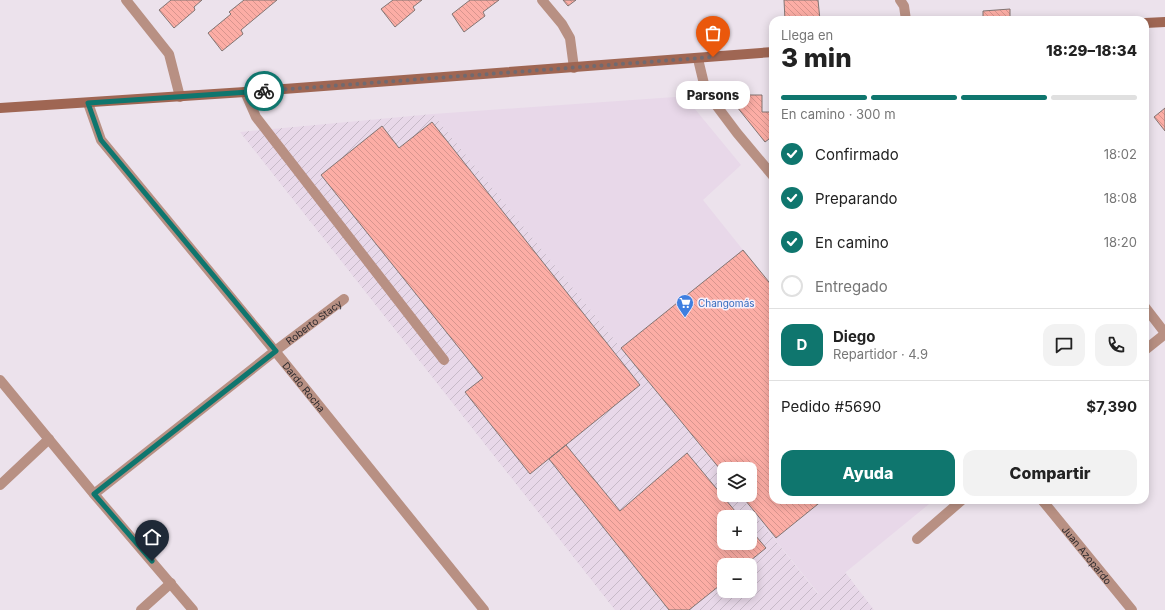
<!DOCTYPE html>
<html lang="es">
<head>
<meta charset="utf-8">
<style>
	body { margin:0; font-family:Inter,sans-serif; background:#f2f2f2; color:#222; height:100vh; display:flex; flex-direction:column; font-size:15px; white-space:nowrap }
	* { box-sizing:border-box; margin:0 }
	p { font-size:13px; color:#767676 }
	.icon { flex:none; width:22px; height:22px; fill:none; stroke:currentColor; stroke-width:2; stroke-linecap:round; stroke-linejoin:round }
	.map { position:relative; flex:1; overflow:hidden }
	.details { position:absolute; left:769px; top:16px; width:380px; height:488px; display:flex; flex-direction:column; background:#fff; border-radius:12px; box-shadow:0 2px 10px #0003 }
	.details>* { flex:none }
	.buttons { position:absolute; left:717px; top:462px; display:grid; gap:8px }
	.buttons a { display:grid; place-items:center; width:40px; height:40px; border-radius:8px; background:#fff; box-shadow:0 2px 10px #0003; font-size:20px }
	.pin { position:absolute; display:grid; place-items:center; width:34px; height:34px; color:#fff; margin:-41px -17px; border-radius:50% 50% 50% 0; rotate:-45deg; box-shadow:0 0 4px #0007 }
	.pin .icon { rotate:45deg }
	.courier { position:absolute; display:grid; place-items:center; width:40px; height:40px; margin:-20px; border:3px solid #0f766e; border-radius:50%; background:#fff; color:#222; box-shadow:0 1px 5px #0007 }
	.bubble { position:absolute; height:28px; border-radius:12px; background:#fff; box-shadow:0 2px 10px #0003; font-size:13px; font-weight:800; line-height:28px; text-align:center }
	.head em { font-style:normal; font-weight:800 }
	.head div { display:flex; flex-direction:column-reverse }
	.head { display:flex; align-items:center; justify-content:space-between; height:68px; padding:0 12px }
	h1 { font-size:26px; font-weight:800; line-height:30px }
	.bar { display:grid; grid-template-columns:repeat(4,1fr); gap:6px 4px; align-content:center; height:48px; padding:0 12px }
	.bar i { height:5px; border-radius:3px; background:#e0e0e0 }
	.bar .current { background:#0f766e }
	.bar p { grid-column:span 4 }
	.line { display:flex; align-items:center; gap:10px; padding:0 12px; border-top:1px solid #e0e0e0 }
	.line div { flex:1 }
	.round { display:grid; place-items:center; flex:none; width:42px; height:42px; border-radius:12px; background:#f2f2f2 }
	ol { padding:0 12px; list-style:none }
	li { display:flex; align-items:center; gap:12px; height:44px }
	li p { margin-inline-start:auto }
	li .icon { padding:4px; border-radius:50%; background:#0f766e; color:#fff; stroke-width:4 }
	li:last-child { color:#767676 }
	li i { width:22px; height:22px; border:2px solid #e0e0e0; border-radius:50% }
	.button { display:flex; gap:8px; margin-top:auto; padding:8px 12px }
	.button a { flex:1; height:46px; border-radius:12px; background:#0f766e; color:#fff; font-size:16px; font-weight:800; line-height:46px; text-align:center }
	.button a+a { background:#f2f2f2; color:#222 }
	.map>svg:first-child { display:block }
	.built { fill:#e8d8e9 }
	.industrial { fill:url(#industrial-furrows); fill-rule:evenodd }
	.building { fill:url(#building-back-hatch); stroke:#827573 }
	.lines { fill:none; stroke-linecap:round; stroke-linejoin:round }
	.service { stroke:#b89083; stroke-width:10 }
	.minor { stroke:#b89083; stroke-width:10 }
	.secondary { stroke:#9f6653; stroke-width:10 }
	.done { stroke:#706a70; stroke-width:4; stroke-dasharray:0 7.2 }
	.route { stroke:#0f766e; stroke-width:5 }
	.labels { text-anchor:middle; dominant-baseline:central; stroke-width:3; stroke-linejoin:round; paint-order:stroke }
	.shop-label { font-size:10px; fill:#366cbe; stroke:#f9eff9; text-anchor:start }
	.street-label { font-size:10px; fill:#2e2a2e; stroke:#f9eff9 }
</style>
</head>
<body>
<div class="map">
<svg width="1165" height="610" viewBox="0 0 1165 610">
	<defs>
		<pattern id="industrial-furrows" width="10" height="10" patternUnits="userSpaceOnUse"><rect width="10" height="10" fill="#e8d8e9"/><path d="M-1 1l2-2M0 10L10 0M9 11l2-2" fill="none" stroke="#c7bac8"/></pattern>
		<pattern id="building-back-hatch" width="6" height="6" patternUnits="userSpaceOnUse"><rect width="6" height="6" fill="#fcada5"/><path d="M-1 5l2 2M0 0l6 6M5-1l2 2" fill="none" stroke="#d8958e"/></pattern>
	</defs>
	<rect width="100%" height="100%" fill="#ece2ec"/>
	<path class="built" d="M675 97 690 103 741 165 703 200 743 250 773 500H934L819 594 739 495H750V469H724V476L433 114Z"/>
	<path class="industrial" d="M433 114 724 476V495H739L818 594 845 572 874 610H615L240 132ZM724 517H750V543H724ZM724 565H750V591H724Z"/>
	<path class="building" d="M171 0H202L194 7 195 10 174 28 159 10Z
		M244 0H277L241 30 243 34 222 51 208 33 231 14 229 12Z
		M393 0H422L413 7 415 10 395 27 381 9Z
		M470 0H499L483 12 485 16 464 32 452 14Z
		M563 0H576L568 6Z
		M784 0H818L820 20H785Z
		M1010 9V20H983V11Z
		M737 95H762V112H773V136L765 142 737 107Z
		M1165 108V131L1154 117Z
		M432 122 640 385 530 474 465 392 483 378 321 175 382 126 399 148Z
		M743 250 773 287V500H823L776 538 741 495H750V469H724V474L621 348Z
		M566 445 620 511 687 453 740 517H724V543H750V529L766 548 745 565H724V582L689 610H669L549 459Z"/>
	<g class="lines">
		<path class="service" d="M245 92 256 117 444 360
			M1145 307 1165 333"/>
		<g class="minor">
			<path d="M126 0 169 54 180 97"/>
			<path d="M542 0 562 24 570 38 574 68"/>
			<path d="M900 0 904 6 906 20"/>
			<path d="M698 59 705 88 710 97 737 133 773 176"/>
			<path id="s1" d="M88 103 101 140 275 351 484 610"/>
			<path d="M1145 350 1165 334"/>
			<path d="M0 380 94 494 193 610"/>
			<path d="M0 485 49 439"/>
			<path id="s2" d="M94 494 275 351 344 299"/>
			<path id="s3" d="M1042 500 1132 610"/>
			<path d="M917 539 962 500"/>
			<path d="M141 610 171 583"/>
		</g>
		<path class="secondary" d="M1145 23 1165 22
			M0 108 245 92 773 52"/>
	</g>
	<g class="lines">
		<path class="done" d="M264 91 713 57"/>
		<path class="route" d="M152 561 94 494 276 351 101 140 88 103 264 91"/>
	</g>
	<defs>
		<symbol id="supermarket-pin" viewBox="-11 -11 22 30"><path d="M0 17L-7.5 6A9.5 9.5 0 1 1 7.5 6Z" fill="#3f7fe0" stroke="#f9eff9"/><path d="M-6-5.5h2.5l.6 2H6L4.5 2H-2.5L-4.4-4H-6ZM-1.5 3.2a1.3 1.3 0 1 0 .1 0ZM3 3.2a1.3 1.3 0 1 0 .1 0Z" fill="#fff"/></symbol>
	</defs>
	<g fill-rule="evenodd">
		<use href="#supermarket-pin" x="675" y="293" width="20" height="27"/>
	</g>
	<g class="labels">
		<g class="shop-label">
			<text x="698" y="303">Changomás</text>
		</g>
		<g class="street-label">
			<text stroke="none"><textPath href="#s2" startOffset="279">Roberto Stacy</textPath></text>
			<text stroke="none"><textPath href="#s1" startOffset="359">Dardo Rocha</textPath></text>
			<text stroke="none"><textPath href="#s3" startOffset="71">Juan Azopardo</textPath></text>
		</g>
	</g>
</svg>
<div class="buttons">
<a><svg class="icon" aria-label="layers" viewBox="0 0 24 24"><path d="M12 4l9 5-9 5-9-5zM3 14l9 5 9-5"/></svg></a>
<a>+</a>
<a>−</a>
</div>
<div class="pin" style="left:713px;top:57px;background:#ea580c"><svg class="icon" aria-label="bag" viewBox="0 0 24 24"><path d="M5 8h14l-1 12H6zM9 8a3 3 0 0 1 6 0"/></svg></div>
<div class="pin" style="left:152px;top:561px;background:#1f2937"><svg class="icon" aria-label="home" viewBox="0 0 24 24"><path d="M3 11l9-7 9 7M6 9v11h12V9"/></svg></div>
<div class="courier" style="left:264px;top:91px"><svg class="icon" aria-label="bike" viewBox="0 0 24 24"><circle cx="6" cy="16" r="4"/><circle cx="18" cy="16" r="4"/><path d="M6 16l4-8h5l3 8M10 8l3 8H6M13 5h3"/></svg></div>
<div class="bubble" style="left:676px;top:81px;width:74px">Parsons</div>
<section class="details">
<div class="head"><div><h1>3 min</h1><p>Llega en</p></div><em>18:29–18:34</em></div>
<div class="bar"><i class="current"></i><i class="current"></i><i class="current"></i><i></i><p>En camino · 300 m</p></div>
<ol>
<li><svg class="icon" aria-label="check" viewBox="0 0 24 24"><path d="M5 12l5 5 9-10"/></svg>Confirmado<p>18:02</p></li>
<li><svg class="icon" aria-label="check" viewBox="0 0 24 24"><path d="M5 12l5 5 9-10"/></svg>Preparando<p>18:08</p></li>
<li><svg class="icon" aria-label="check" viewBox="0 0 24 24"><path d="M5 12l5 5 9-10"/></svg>En camino<p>18:20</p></li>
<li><i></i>Entregado</li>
</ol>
<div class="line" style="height:72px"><b class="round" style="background:#0f766e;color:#fff">D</b><div><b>Diego</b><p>Repartidor · 4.9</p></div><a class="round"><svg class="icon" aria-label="chat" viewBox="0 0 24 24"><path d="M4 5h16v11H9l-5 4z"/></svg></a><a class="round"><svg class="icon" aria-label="phone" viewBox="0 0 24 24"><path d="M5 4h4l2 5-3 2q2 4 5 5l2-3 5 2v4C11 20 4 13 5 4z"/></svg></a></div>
<div class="line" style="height:52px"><div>Pedido #5690</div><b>$7,390</b></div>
<div class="button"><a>Ayuda</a><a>Compartir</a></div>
</section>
</div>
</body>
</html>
